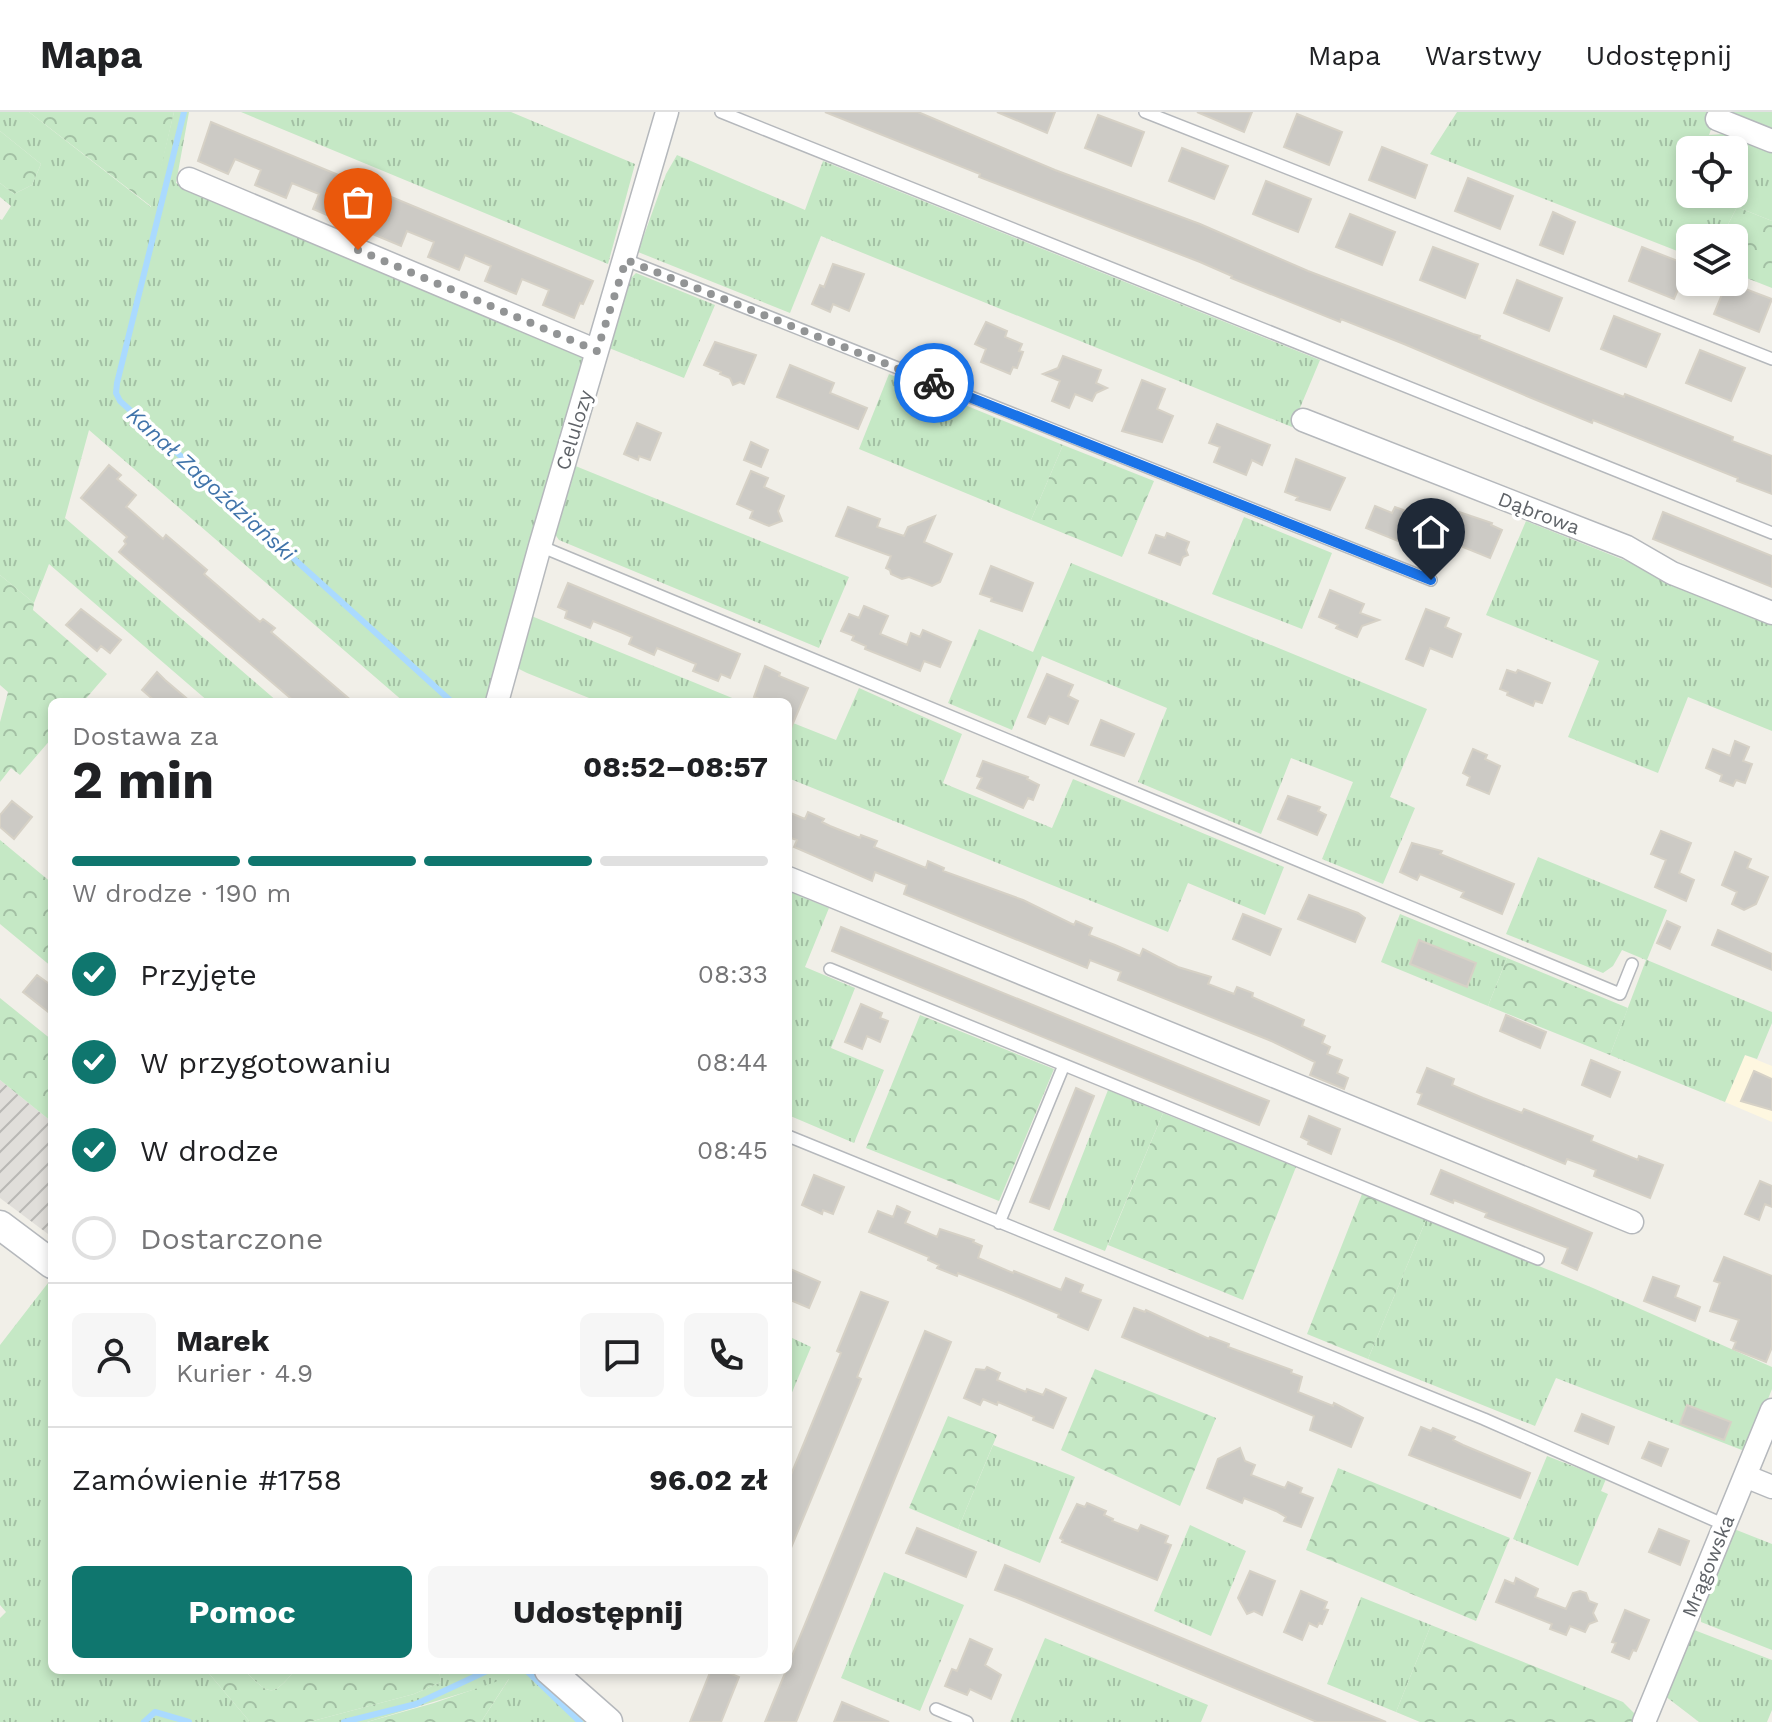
<!DOCTYPE html>
<html lang="pl">
<head>
<meta charset="utf-8">
<style>
	body { margin:0; font-family:"Work Sans",sans-serif; background:#f6f6f6; color:#202124; height:100vh; display:flex; flex-direction:column; font-size:30px; white-space:nowrap }
	* { box-sizing:border-box; margin:0 }
	p { font-size:26px; color:#757577 }
	.icon { flex:none; width:44px; height:44px; fill:none; stroke:currentColor; stroke-width:2; stroke-linecap:round; stroke-linejoin:round }
	.map { position:relative; flex:1; overflow:hidden }
	.panel { position:absolute; left:48px; top:586px; width:744px; height:976px; display:flex; flex-direction:column; background:#fff; border-radius:12px; box-shadow:0 4px 12px #0003 }
	.panel>* { flex:none }
	.fabs { position:absolute; left:1676px; top:24px; display:grid; gap:16px }
	.fabs a { display:grid; place-items:center; width:72px; height:72px; border-radius:12px; background:#fff; box-shadow:0 4px 12px #0003; font-size:40px }
	.pin { position:absolute; display:grid; place-items:center; width:68px; height:68px; color:#fff; margin:-82px -34px; border-radius:50% 50% 50% 0; rotate:-45deg; box-shadow:0 0 8px #0007 }
	.pin .icon { rotate:45deg }
	.courier { position:absolute; display:grid; place-items:center; width:80px; height:80px; margin:-40px; border:6px solid #1a73e8; border-radius:50%; background:#fff; color:#222; box-shadow:0 2px 10px #0007 }
	.overview em { font-style:normal; font-weight:700 }
	.overview div { display:flex; flex-direction:column-reverse }
	.overview { display:flex; align-items:center; justify-content:space-between; height:136px; padding:0 24px }
	h1 { font-size:52px; font-weight:700; line-height:60px }
	.bar { display:grid; grid-template-columns:repeat(4,1fr); gap:12px 8px; align-content:center; height:96px; padding:0 24px }
	.bar i { height:10px; border-radius:6px; background:#e0e0e0 }
	.bar .current { background:#0f766e }
	.bar p { grid-column:span 4 }
	.line { display:flex; align-items:center; gap:20px; padding:0 24px; border-top:2px solid #e0e0e0 }
	.line div { flex:1 }
	.round { display:grid; place-items:center; flex:none; width:84px; height:84px; border-radius:12px; background:#f6f6f6 }
	ol { padding:0 24px; list-style:none }
	li { display:flex; align-items:center; gap:24px; height:88px }
	li p { margin-inline-start:auto }
	li .icon { padding:8px; border-radius:50%; background:#0f766e; color:#fff; stroke-width:4 }
	li:last-child { color:#757577 }
	li i { width:44px; height:44px; border:4px solid #e0e0e0; border-radius:50% }
	.primary-button { display:flex; gap:16px; margin-top:auto; padding:16px 24px }
	.primary-button a { flex:1; height:92px; border-radius:12px; background:#0f766e; color:#fff; font-size:32px; font-weight:700; line-height:92px; text-align:center }
	.primary-button a+a { background:#f6f6f6; color:#202124 }
	header { display:flex; align-items:center; gap:48px; box-sizing:border-box; height:112px; padding:0 40px; background:#fff; border-bottom:2px solid #e0e0e0 }
	header strong { font-size:38px }
	nav { display:flex; gap:44px; margin-inline-start:auto; font-size:28px }
	.map>svg:first-child { display:block }
	.commercial { fill:#fef7e0 }
	.industrial { fill:url(#industrial-furrows) }
	.grass { fill:url(#grass-tufts); fill-rule:evenodd }
	.forest { fill:url(#forest-crowns) }
	.lines { fill:none; stroke-linecap:round; stroke-linejoin:round }
	.stream { stroke:#aadaff; stroke-width:6 }
	.building { fill:#cccac5; stroke:#d6d1c6; stroke-width:2 }
	.service-casing { stroke:#b5b8bc; stroke-width:14 }
	.minor-casing { stroke:#b5b8bc; stroke-width:25 }
	.tertiary-casing { stroke:#b5b8bc; stroke-width:31 }
	.service { stroke:#fff; stroke-width:11 }
	.minor { stroke:#fff; stroke-width:22 }
	.tertiary { stroke:#fff; stroke-width:28 }
	.done { stroke:#929495; stroke-width:8; stroke-dasharray:0 14.4 }
	.route { stroke:#1a73e8; stroke-width:10 }
	.labels { text-anchor:middle; dominant-baseline:central; stroke-width:7; stroke-linejoin:round; paint-order:stroke }
	.street-label { font-size:20px; fill:#5f6368; stroke:#fff }
	.water-label { font-size:22px; font-style:italic; fill:#4174aa; stroke:#fff }
</style>
</head>
<body>
<header>
<strong>Mapa</strong>
<nav><a>Mapa</a><a>Warstwy</a><a>Udostępnij</a></nav>
</header>
<div class="map">
<svg width="1772" height="1610" viewBox="0 0 1772 1610">
	<defs>
		<pattern id="industrial-furrows" width="10" height="10" patternUnits="userSpaceOnUse" patternTransform="scale(2)"><rect width="10" height="10" fill="#e0deda"/><path d="M-1 1l2-2M0 10L10 0M9 11l2-2" fill="none" stroke="#b9b8b5"/></pattern>
		<pattern id="grass-tufts" width="24" height="20" patternUnits="userSpaceOnUse" patternTransform="scale(2)"><rect width="24" height="20" fill="#c5e8c5"/><path d="M3 7l-1-3M5 7V3M7 7l1-3M15 17l-1-3M17 17v-4M19 17l1-3" fill="none" stroke="#a3c0a4"/></pattern>
		<pattern id="forest-crowns" width="20" height="18" patternUnits="userSpaceOnUse" patternTransform="scale(2)"><rect width="20" height="18" fill="#c5e8c5"/><path d="M2 6a3 3 0 1 1 6 0M12 15a3 3 0 1 1 6 0" fill="none" stroke="#a3c0a4"/></pattern>
	</defs>
	<rect width="100%" height="100%" fill="#f1efe8"/>
	<path class="commercial" d="M1745 943 1772 954V1010L1725 990Z"/>
	<path class="industrial" d="M0 968 52 1010V1125L0 1086Z"/>
	<path class="grass" d="M0 0H29L151 95 174 0H189L176 71 580 240 587 251 485 590H404L89 318 65 406 278 590H209L49 452 34 491 0 463V107L2 108 11 94 0 85V71L14 82 32 73 41 52 0 19Z
		M241 0H511L635 52 608 152Z
		M1457 0H1772V22L1717 1 1709 23 1723 22 1772 41V109L1737 95 1721 126H1690V144L1430 42ZM1690 38H1734V82H1690Z
		M677 43 805 98 823 49 1320 248 1292 315 821 124 790 201 638 140 666 62Z
		M636 161 715 193 684 266 609 236 630 167Z
		M889 262 1063 333 1031 408 859 337Z
		M573 353 849 465 819 536 559 428 550 415Z
		M1244 405 1332 441 1302 517 1212 482Z
		M1526 409 1772 507V619L1688 585 1658 661 1568 625 1599 549 1486 503Z
		M1071 451 1427 597 1390 685 1415 696 1383 772 1322 747 1353 670 1291 646 1261 722 1138 670 1167 596 1042 544 1012 618 948 591 979 517 1033 540Z
		M529 503 742 590H599L527 561 517 556Z
		M859 576 962 622 943 671 1052 716 1073 667 1284 755 1265 803 1188 771 1168 820 788 666V609L836 628Z
		M1538 745 1667 798 1647 848 1772 900V911L1757 947 1745 943 1725 990 1610 943 1646 848 1622 838 1613 854 1603 861 1506 822Z
		M788 779 829 796 805 855 855 876 831 936 884 958 854 1031 788 1003V857L791 850 788 848Z
		M1400 802 1507 846 1488 894 1381 850Z
		M1108 978 1163 1001 1105 1139 1053 1118Z
		M1426 1108 1593 1176 1772 1255V1277L1747 1340 1556 1266 1535 1314 1368 1247Z
		M48 1171 52 1175V1558H206L250 1610H0V1506L6 1500 0 1493V1233Z
		M788 1224 811 1235 788 1290Z
		M993 1333 1075 1365 1040 1451 958 1417Z
		M1547 1344 1606 1367 1601 1379 1608 1382 1578 1454 1513 1427Z
		M1190 1413 1246 1439 1211 1524 1154 1499Z
		M1734 1417 1772 1432V1538L1701 1510V1495Z
		M884 1460 964 1493 920 1599 841 1566Z
		M1361 1485 1431 1513 1396 1600 1327 1572Z
		M1689 1516 1772 1548V1598L1767 1610H1699L1665 1584Z
		M1045 1526 1208 1593 1201 1610H1010Z
		M244 1558H295C272 1586 270 1584 244 1558Z
		M439 1558H529L590 1610H481L509 1567 367 1610H309L414 1582 441 1570Z"/>
	<path class="forest" d="M29 0H174L152 95Z
		M0 19 41 52 32 73 14 82 0 71Z
		M1737 95 1772 109V176L1734 161V126H1721Z
		M1063 333 1154 369 1122 445 1031 408Z
		M0 463 34 491 33 498 107 562 83 590H52V626L20 663 11 656 0 670V610L8 580 0 573Z
		M0 728 52 771V855L0 812Z
		M1507 846 1628 896 1610 943 1488 894Z
		M0 886 52 928V1010L0 968Z
		M920 903 1054 957 999 1089 866 1036Z
		M1163 1001 1296 1055 1243 1188 1108 1133Z
		M1362 1082 1426 1108 1368 1247 1307 1222Z
		M1095 1257 1216 1306 1180 1394 1061 1338Z
		M948 1304 997 1323 958 1417 909 1396Z
		M1338 1356 1510 1426 1476 1509 1306 1438Z
		M1431 1513 1623 1590 1637 1604 1634 1610H1420L1396 1600Z
		M206 1558H244C270 1584 272 1586 295 1558H439L441 1570 414 1582 309 1610H250Z
		M510 1565 481 1610H367L434 1591Z"/>
	<g class="lines">
		<path class="stream" d="M184 0 117 271 116 281 120 289 452 590
			M526 1558 580 1610
			M144 1610 155 1600 189 1610
			M344 1610 416 1592 489 1558"/>
	</g>
	<path class="building" d="M825 0H918L1055 58 1200 112 1308 159 1473 222 1480 224 1479 227 1591 272 1624 285 1625 282 1733 325 1732 329 1772 344V382L1737 369 1738 366 1593 308 1592 311 1529 285 1404 232 1341 207 1340 210 1231 166 1232 164 1200 150 979 65 980 62Z
		M997 0H1055L1047 21Z
		M1197 0H1252L1244 20Z
		M1297 2 1342 20 1329 53 1284 35Z
		M1098 3 1144 20 1131 54 1085 36Z
		M211 10 593 169 583 192 580 191 574 206 543 193 549 178 522 167 516 182 485 169 491 154 465 143 459 158 428 145 434 130 407 119 401 134 370 121 376 107 350 94 343 110 313 97 319 82 292 71 286 86 255 73 261 58 235 47 228 62 198 49Z
		M1382 35 1427 53 1415 86 1369 68Z
		M1182 36 1228 54 1214 87 1169 69Z
		M1468 66 1513 84 1500 117 1455 99Z
		M1266 69 1311 87 1298 120 1253 102Z
		M1553 100 1575 110 1563 142 1540 133Z
		M1350 102 1395 120 1382 153 1336 135Z
		M1433 135 1478 152 1465 186 1420 168Z
		M1642 135 1688 153 1674 187 1629 169Z
		M833 152 864 162 849 199 833 192 830 200 812 192 820 173 824 175Z
		M1517 168 1562 186 1549 219 1504 201Z
		M1727 170 1772 187 1759 220 1714 202Z
		M1614 204 1660 222 1646 255 1601 237Z
		M986 210 1007 219 1005 225 1022 232 1019 239 1023 240 1017 256 1013 255 1010 262 981 250 986 237 975 232Z
		M715 230 756 243 744 272 740 270 733 273 730 266 720 262 721 260 704 253Z
		M1700 238 1745 256 1731 289 1686 271Z
		M1063 244 1101 258 1096 271 1107 276 1096 281 1092 289 1075 282 1069 296 1052 289 1060 269 1043 262 1058 256Z
		M790 253 834 271 830 281 867 296 858 317 777 285Z
		M1142 268 1165 277 1157 297 1173 304 1162 330 1122 319Z
		M637 311 661 321 650 348 639 344 638 348 624 342Z
		M1217 312 1270 333 1262 353 1252 348 1246 363 1214 350 1220 335 1209 331Z
		M751 330 768 338 761 355 744 348Z
		M1296 347 1345 366 1330 398 1296 388 1298 385 1285 380Z
		M109 353 121 363 117 367 136 383 126 395 129 397 163 427 166 423 207 458 204 462 260 510 263 507 275 516 271 520 353 590H295L119 440 126 432 124 429 127 425 81 386Z
		M751 359 768 366 764 375 784 384 778 399 782 409 769 414 750 406 753 399 737 392Z
		M1375 394 1392 401 1395 395 1409 400 1398 429 1366 416Z
		M848 395 880 407 877 415 904 424 908 415 935 404 924 430 952 442 940 470 932 474 909 465 902 467 891 462 890 458 886 456 891 444 836 424Z
		M1459 400 1492 411 1491 413 1502 418 1490 446 1448 429Z
		M1663 400 1772 444V475L1653 427Z
		M1167 421 1189 430 1186 438 1188 443 1183 445 1180 453 1149 441 1156 423 1165 426Z
		M991 454 1033 471 1022 499 991 489 992 486 980 482Z
		M568 471 740 542 730 566 721 562 718 569 693 559 696 552 674 543 657 536 654 543 629 532 632 525 623 521 593 509 590 516 565 506 567 499 558 495Z
		M1330 478 1364 492 1360 501 1379 508 1362 514 1357 525 1336 516 1338 513 1319 505Z
		M864 494 888 504 880 522 907 533 911 521 920 525 923 518 951 530 940 555 924 549 920 559 865 537 866 534 852 528 854 524 841 519 849 502 859 506Z
		M81 497 121 528 110 541 101 534 97 539 66 513Z
		M1426 497 1449 506 1445 515 1461 522 1452 545 1430 536 1423 554 1406 547Z
		M765 554 780 561 779 564 808 576 788 623V590H767L754 585Z
		M1507 558 1516 561 1518 558 1550 571 1542 591 1535 589 1533 594 1507 583 1508 580 1500 577Z
		M157 560 165 568 191 590H156L142 578Z
		M1047 562 1073 573 1068 584 1078 589 1068 612 1049 604 1045 612 1028 605Z
		M1101 608 1134 622 1124 644 1091 633Z
		M1735 629 1749 635 1743 649 1752 652 1745 671 1736 668 1733 674 1720 669 1722 663 1706 656 1713 637 1730 644Z
		M1473 637 1487 643 1485 647 1500 654 1489 682 1467 673 1470 665 1463 661Z
		M983 649 1028 665 1027 667 1039 673 1033 688 1028 686 1023 696 977 676 982 666 977 664Z
		M1288 684 1320 695 1318 699 1326 703 1317 723 1278 707Z
		M12 689 32 705 14 727 0 715V703Z
		M788 700 805 707 808 700 824 707 822 710 830 714 860 726 861 723 877 729 874 735 926 756 928 749 944 756 943 759 1023 788 1074 813 1076 809 1092 816 1089 823 1115 833 1140 844 1143 837 1178 855 1211 865 1208 872 1234 882 1237 875 1253 881 1252 885 1304 908 1302 914 1325 924 1322 931 1330 935 1327 942 1342 948 1337 961 1348 966 1344 977 1310 963 1315 950 1269 928 1118 868 1121 860 1090 848 1087 856 904 782 907 773 875 760 872 769 794 735 797 728 788 725Z
		M1661 719 1691 731 1679 761 1694 768 1686 789 1655 775 1666 748 1651 742Z
		M1412 731 1442 739 1440 742 1514 772 1502 802 1461 785 1464 780 1420 762 1417 768 1400 760Z
		M1735 740 1751 747 1747 756 1768 765 1756 792 1744 798 1732 792 1737 780 1722 773Z
		M1309 783 1358 801 1365 806 1355 830 1298 807Z
		M1243 802 1281 817 1270 843 1233 827Z
		M1667 809 1680 815 1670 837 1657 831Z
		M841 815 1269 989 1259 1013 832 839Z
		M1718 818 1772 842V858L1712 833Z
		M1419 828 1476 851 1467 875 1410 852Z
		M37 863 52 874V903L23 880Z
		M861 892 882 901 880 906 888 909 880 930 867 924 862 937 845 930Z
		M1506 903 1546 920 1540 936 1500 919Z
		M1591 948 1620 960 1610 985 1582 973Z
		M1427 956 1454 967 1452 973 1483 986 1522 1001 1524 997 1593 1024 1591 1029 1638 1048 1639 1044 1663 1053 1650 1086 1594 1064 1596 1058 1581 1052 1567 1047 1565 1052 1418 992 1422 982 1417 980Z
		M1754 959 1772 967V998L1741 989Z
		M1076 976 1094 984 1049 1097 1030 1090Z
		M1309 1004 1340 1017 1331 1042 1308 1032 1309 1029 1301 1025Z
		M1441 1058 1592 1121 1577 1158 1562 1151 1568 1136 1485 1105 1487 1101 1454 1088 1453 1091 1431 1082Z
		M814 1063 844 1075 833 1102 823 1098 822 1102 802 1093Z
		M1760 1069 1772 1074V1095L1765 1092 1759 1108 1745 1102Z
		M897 1094 910 1100 905 1111 937 1125 940 1117 974 1128 973 1130 982 1134 978 1146 1013 1161 1014 1159 1061 1178 1066 1166 1083 1173 1080 1180 1101 1188 1088 1218 1058 1205 1059 1202 1004 1179 958 1161 957 1164 937 1156 939 1153 928 1148 929 1145 869 1120 878 1099 893 1105Z
		M1724 1145 1772 1164V1235L1766 1250 1733 1237 1736 1230 1731 1228 1739 1208 1710 1199 1720 1171 1714 1169Z
		M788 1156 820 1170 809 1196 788 1187Z
		M1653 1165 1679 1174 1675 1185 1700 1195 1695 1209 1644 1189Z
		M861 1180 888 1190 857 1265 861 1267 788 1443V1370L841 1241 837 1239Z
		M1134 1196 1145 1200 1146 1198 1209 1227 1210 1225 1229 1232 1228 1235 1239 1239 1292 1258 1291 1261 1302 1265 1298 1280 1333 1294 1334 1291 1363 1306 1351 1335 1310 1318 1314 1304 1122 1225Z
		M925 1219 951 1230 895 1366 796 1610H765Z
		M987 1255 1000 1261 997 1268 1026 1280 1027 1277 1043 1283 1046 1277 1066 1286 1053 1316 1033 1308 1034 1305 998 1290 997 1293 983 1287 980 1293 964 1286 976 1257 985 1258Z
		M1687 1293 1731 1310 1724 1328 1680 1312Z
		M1582 1302 1614 1315 1608 1332 1575 1319Z
		M1421 1315 1431 1319 1433 1316 1455 1325 1453 1328 1463 1333 1530 1361 1520 1386 1409 1343Z
		M1649 1330 1668 1337 1661 1354 1642 1346Z
		M1240 1336 1245 1349 1255 1353 1251 1363 1285 1376 1288 1370 1302 1376 1300 1381 1313 1386 1301 1415 1284 1409 1286 1405 1276 1399 1244 1386 1242 1391 1207 1376 1218 1347Z
		M1087 1391 1106 1399 1104 1403 1113 1407 1112 1409 1138 1419 1141 1413 1168 1424 1165 1431 1171 1433 1157 1468 1062 1430 1063 1428 1060 1426 1077 1392 1085 1395Z
		M917 1416 976 1440 966 1465 906 1441Z
		M1659 1417 1689 1429 1680 1453 1649 1440Z
		M1005 1453 1266 1561 1386 1610H1317L1017 1486 995 1478Z
		M1250 1459 1275 1469 1262 1503 1254 1499 1247 1502 1238 1486Z
		M1516 1466 1538 1477 1535 1485 1566 1497 1573 1481 1580 1479 1586 1481 1589 1489 1597 1492 1593 1501 1597 1509 1589 1512 1585 1520 1570 1514 1566 1523 1550 1517 1552 1512 1496 1490 1505 1468 1514 1472Z
		M1301 1479 1327 1490 1324 1497 1328 1498 1322 1512 1319 1511 1317 1515 1309 1511 1302 1528 1284 1520Z
		M1625 1498 1649 1508 1636 1539 1633 1538 1629 1547 1612 1540 1616 1531 1612 1530Z
		M970 1527 992 1537 985 1553 1001 1563 991 1587 970 1577 967 1583 945 1574 952 1557 957 1559Z
		M711 1558H722L739 1565 721 1610H690Z
		M842 1590 889 1610H834Z"/>
	<g class="lines">
		<defs>
			<path id="service" d="M721 0 1772 421
				M1145 0 1772 247
				M626 148 1431 468
				M540 434 1620 882 1632 852
				M830 857 1538 1147
				M788 1024 1484 1307 1725 1413
				M999 1111 1064 953
				M936 1597 967 1610"/>
			<path id="minor" d="M1717 7 1772 29
				M189 67 597 239
				M1303 308 1627 435 1672 461 1772 501
				M497 590 540 434 667 0
				M788 766 1632 1110
				M1745 1364 1772 1375
				M1644 1610 1772 1298"/>
			<path id="tertiary" d="M0 1113 52 1152
				M549 1558 608 1610"/>
		</defs>
		<use href="#service" class="service-casing"/>
		<use href="#minor" class="minor-casing"/>
		<use href="#tertiary" class="tertiary-casing"/>
		<use href="#service" class="service"/>
		<use href="#minor" class="minor"/>
		<use href="#tertiary" class="tertiary"/>
	</g>
	<g class="lines">
		<path class="done" d="M358 138 597 239 626 148 934 271"/>
		<path class="route" d="M934 271 1431 468"/>
	</g>
	<g class="labels">
		<g class="street-label">
			<text transform="translate(574 318) rotate(-73)">Celulozy</text>
			<text transform="translate(1539 401) rotate(21)">Dąbrowa</text>
			<text transform="translate(1708 1454) rotate(-68)">Mrągowska</text>
		</g>
		<g class="water-label">
			<text transform="translate(211 372) rotate(42)">Kanał Zagoździański</text>
		</g>
	</g>
</svg>
<div class="fabs">
<a><svg class="icon" aria-label="locate" viewBox="0 0 24 24"><circle cx="12" cy="12" r="6"/><path d="M12 2v4M12 18v4M2 12h4M18 12h4"/></svg></a>
<a><svg class="icon" aria-label="layers" viewBox="0 0 24 24"><path d="M12 4l9 5-9 5-9-5zM3 14l9 5 9-5"/></svg></a>
</div>
<div class="pin" style="left:358px;top:138px;background:#ea580c"><svg class="icon" aria-label="bag" viewBox="0 0 24 24"><path d="M5 8h14l-1 12H6zM9 8a3 3 0 0 1 6 0"/></svg></div>
<div class="pin" style="left:1431px;top:468px;background:#1f2937"><svg class="icon" aria-label="home" viewBox="0 0 24 24"><path d="M3 11l9-7 9 7M6 9v11h12V9"/></svg></div>
<div class="courier" style="left:934px;top:271px"><svg class="icon" aria-label="bike" viewBox="0 0 24 24"><circle cx="6" cy="16" r="4"/><circle cx="18" cy="16" r="4"/><path d="M6 16l4-8h5l3 8M10 8l3 8H6M13 5h3"/></svg></div>
<section class="panel">
<div class="overview"><div><h1>2 min</h1><p>Dostawa za</p></div><em>08:52–08:57</em></div>
<div class="bar"><i class="current"></i><i class="current"></i><i class="current"></i><i></i><p>W drodze · 190 m</p></div>
<ol>
<li><svg class="icon" aria-label="check" viewBox="0 0 24 24"><path d="M5 12l5 5 9-10"/></svg>Przyjęte<p>08:33</p></li>
<li><svg class="icon" aria-label="check" viewBox="0 0 24 24"><path d="M5 12l5 5 9-10"/></svg>W przygotowaniu<p>08:44</p></li>
<li><svg class="icon" aria-label="check" viewBox="0 0 24 24"><path d="M5 12l5 5 9-10"/></svg>W drodze<p>08:45</p></li>
<li><i></i>Dostarczone</li>
</ol>
<div class="line" style="height:144px"><a class="round"><svg class="icon" aria-label="person" viewBox="0 0 24 24"><circle cx="12" cy="8" r="4"/><path d="M4 21q1-7 8-7t8 7"/></svg></a><div><b>Marek</b><p>Kurier · 4.9</p></div><a class="round"><svg class="icon" aria-label="chat" viewBox="0 0 24 24"><path d="M4 5h16v11H9l-5 4z"/></svg></a><a class="round"><svg class="icon" aria-label="phone" viewBox="0 0 24 24"><path d="M5 4h4l2 5-3 2q2 4 5 5l2-3 5 2v4C11 20 4 13 5 4z"/></svg></a></div>
<div class="line" style="height:104px"><div>Zamówienie #1758</div><b>96.02 zł</b></div>
<div class="primary-button"><a>Pomoc</a><a>Udostępnij</a></div>
</section>
</div>
</body>
</html>
